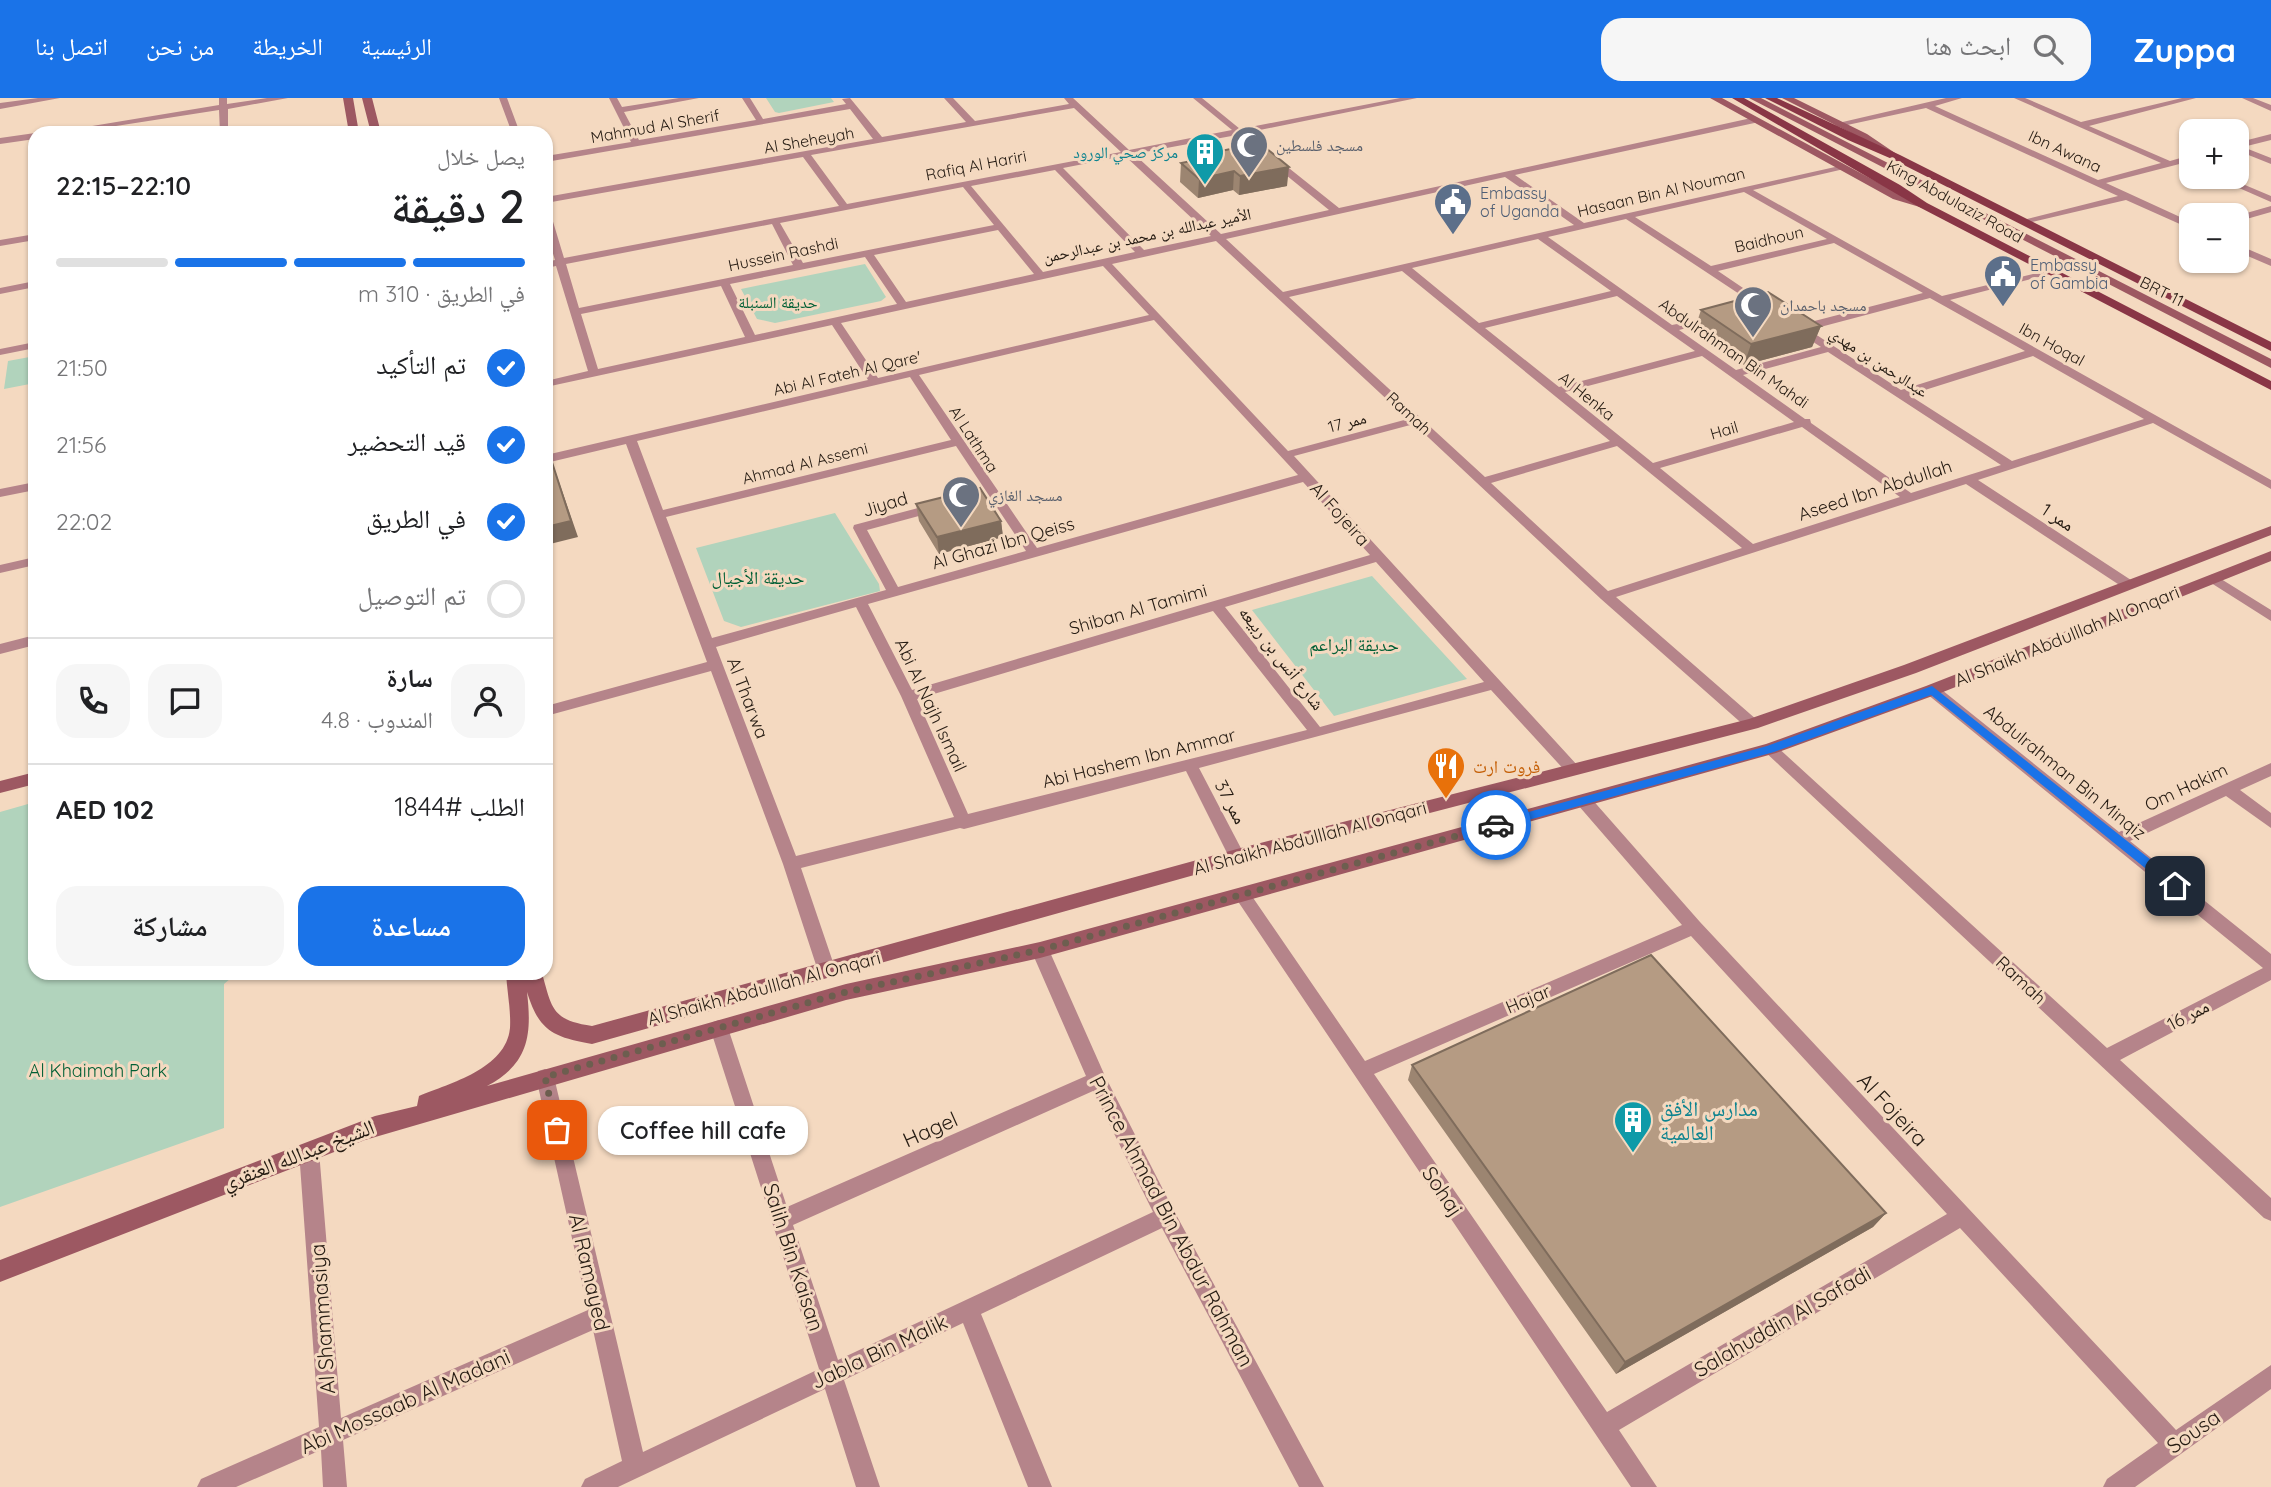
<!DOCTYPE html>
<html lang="ar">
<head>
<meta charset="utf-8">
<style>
	body { margin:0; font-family:Quicksand,"Noto Naskh Arabic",sans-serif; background:#f6f6f6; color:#202124; direction:rtl; height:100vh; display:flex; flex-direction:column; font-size:26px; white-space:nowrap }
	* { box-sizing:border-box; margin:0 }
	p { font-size:23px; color:#757577 }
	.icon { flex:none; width:38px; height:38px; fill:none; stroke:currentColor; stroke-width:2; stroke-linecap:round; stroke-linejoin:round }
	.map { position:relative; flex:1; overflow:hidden; direction:ltr }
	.details { position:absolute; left:28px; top:28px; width:525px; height:854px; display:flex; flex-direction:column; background:#fff; border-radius:21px; box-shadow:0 2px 5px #0004; direction:rtl }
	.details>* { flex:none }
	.fabs { position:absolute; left:2179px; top:21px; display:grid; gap:14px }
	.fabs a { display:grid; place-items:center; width:70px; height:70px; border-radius:14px; background:#fff; box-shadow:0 2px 5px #0004; font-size:35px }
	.pin { position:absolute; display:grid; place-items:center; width:60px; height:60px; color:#fff; margin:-30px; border-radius:14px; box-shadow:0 4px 10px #0006 }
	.courier { position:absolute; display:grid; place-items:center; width:70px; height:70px; margin:-35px; border:5px solid #1a73e8; border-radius:50%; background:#fff; color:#222; box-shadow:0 2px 9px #0007 }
	.bubble { position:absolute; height:49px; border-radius:21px; background:#fff; box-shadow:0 2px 5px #0004; font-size:23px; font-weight:600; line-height:49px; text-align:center; direction:rtl }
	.summary em { font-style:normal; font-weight:600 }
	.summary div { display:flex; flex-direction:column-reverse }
	.summary { display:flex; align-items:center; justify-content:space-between; height:119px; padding:0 28px }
	h1 { font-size:46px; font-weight:600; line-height:52px }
	.bar { display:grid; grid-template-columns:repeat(4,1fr); gap:10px 7px; align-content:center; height:84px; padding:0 28px }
	.bar i { height:9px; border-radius:5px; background:#e0e0e0 }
	.bar .selected { background:#1a73e8 }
	.bar p { grid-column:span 4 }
	.line { display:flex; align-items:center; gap:18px; padding:0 28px; border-top:2px solid #e0e0e0 }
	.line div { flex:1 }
	.round { display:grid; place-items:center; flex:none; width:74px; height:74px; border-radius:21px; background:#f6f6f6 }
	ol { padding:0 28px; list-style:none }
	li { display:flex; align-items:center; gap:21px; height:77px }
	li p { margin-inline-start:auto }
	li .icon { padding:7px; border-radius:50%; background:#1a73e8; color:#fff; stroke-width:4 }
	li:last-child { color:#757577 }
	li i { width:38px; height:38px; border:4px solid #e0e0e0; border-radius:50% }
	.button { display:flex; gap:14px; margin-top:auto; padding:14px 28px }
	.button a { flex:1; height:80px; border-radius:21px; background:#1a73e8; color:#fff; font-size:28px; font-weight:600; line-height:80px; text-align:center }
	.button a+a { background:#f6f6f6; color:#202124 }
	header { display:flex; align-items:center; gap:42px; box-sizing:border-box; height:98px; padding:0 35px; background:#1a73e8; color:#fff }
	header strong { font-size:33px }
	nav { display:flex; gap:38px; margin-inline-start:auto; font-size:24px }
	.search { width:490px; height:63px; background:#f6f6f6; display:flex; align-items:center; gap:18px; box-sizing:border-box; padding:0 24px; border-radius:21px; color:#757577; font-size:26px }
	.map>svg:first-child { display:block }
	.green { fill:#b1d3bc }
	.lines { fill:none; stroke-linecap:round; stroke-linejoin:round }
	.street { fill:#b5848a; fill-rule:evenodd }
	.secondary { fill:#9d5862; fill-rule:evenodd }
	.primary { fill:#893646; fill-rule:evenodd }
	.wall { fill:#9c8571 }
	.shaded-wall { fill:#7f6c5c }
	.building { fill:#b59b83; stroke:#7f6c5c; stroke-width:2 }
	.route { fill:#1a73e8 }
	.done { stroke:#6d5e4f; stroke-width:7; stroke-dasharray:0 12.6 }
	.labels { text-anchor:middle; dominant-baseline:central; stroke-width:6; stroke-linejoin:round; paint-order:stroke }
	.far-street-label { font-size:16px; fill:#251b12; stroke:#f4d9c0 }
	.far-worship-label { font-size:16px; fill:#5b616d; stroke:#f4d9c0; text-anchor:start }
	.far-culture-label { font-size:16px; fill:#0d838f; stroke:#f4d9c0; text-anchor:end }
	.far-service-label { font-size:16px; fill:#4e5e75; stroke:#f4d9c0; text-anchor:start }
	.far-park-label { font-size:16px; fill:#005f35; stroke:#f4d9c0 }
	.street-label { font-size:18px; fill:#251b12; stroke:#f4d9c0 }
	.park-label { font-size:18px; fill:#005f35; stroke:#f4d9c0 }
	.food-label { font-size:18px; fill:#c56008; stroke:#f4d9c0; text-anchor:start }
	.near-culture-label { font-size:21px; fill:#0d838f; stroke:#f4d9c0; text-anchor:start }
	.near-street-label { font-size:21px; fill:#251b12; stroke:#f4d9c0 }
</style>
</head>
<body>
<header>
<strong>Zuppa</strong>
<div class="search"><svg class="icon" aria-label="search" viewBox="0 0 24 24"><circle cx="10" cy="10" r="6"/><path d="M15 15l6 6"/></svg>ابحث هنا</div>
<nav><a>الرئيسية</a><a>الخريطة</a><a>من نحن</a><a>اتصل بنا</a></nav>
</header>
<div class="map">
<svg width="2271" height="1389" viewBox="0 0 2271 1389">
	<rect width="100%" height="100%" fill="#f4d9c0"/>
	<path class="green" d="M766 0H831L834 4 779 15 775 14Z
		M865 166 886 199 881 203 775 225 757 221 741 191Z
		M35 258V285L4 291 8 263Z
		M835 415 879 486 880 493 741 529 724 523 696 450Z
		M1372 478 1467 581 1334 618 1252 512Z
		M35 704V875H237L224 886V1030L0 1109V714Z"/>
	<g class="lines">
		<path class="street" d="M38 0H60L0 11V5Z
			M219 0H227V6L267 0H288L228 11V35H220L219 12 71 35H50L219 7Z
			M499 0H507L520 35H512Z
			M609 0H617L622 9 679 0H699L624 14 639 42 756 22 742 0H750L763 21 846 6 842 1 850 0 882 39 966 24 944 0H953L975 23 1069 6 1064 0H1073L1129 52 1232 32 1193 0H1202L1240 31 1400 0H1417L1245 35 1339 110 1756 19 1760 22 1759 24 1515 77 1584 125 1844 67V71L1753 92 1942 198 2054 171V175L1950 202 2271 382V391L2153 325 1978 382 2134 484 2136 487 2134 490H2124L1966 386 1616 499 1757 622 1760 626 1757 630H1747L1601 501 1414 326 1294 358 1578 668 1581 672 1578 676H1568L1491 592 1199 670 1245 758 1243 763H1231L1186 673 964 731 960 730 801 770 836 873 833 878 827 880 821 878 818 873 783 766 711 573 546 618V608L707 564 626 346 546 365V357L868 282 832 227 546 289V283L588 273 556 168 546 170V164L555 162 546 133V114L551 117 564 160 839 108 803 59 546 105V99L873 41 850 11 546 64V58L631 44ZM1074 10 1121 54 847 106 811 57ZM1237 37 1329 112 1221 136 1134 56ZM1125 58 1211 138 1144 152 1063 70ZM1055 72 1135 154 1043 174 971 88ZM1505 79 1574 127 1283 194 1226 141ZM963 89 994 127 803 165 780 125ZM1744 94 1827 141 1711 168 1635 119ZM1626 121 1765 213 1774 211 1718 173 1834 145 1923 195 1795 228 1796 233 1821 249 1736 272 1679 232 1721 221V217L1672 227 1548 139ZM772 126 793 167 579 210 566 166ZM998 132 1034 176 906 204 874 157ZM1538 141 1611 193 1479 225 1412 170ZM1216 143 1408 321 1288 353 1112 166ZM865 159 897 206 755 237 730 186ZM1103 168 1149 217 878 280 841 225ZM1402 173 1610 343 1485 379 1289 199ZM721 188 745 239 598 271 581 216ZM1617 198 1695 253 1559 289 1485 230ZM1930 200 2025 253 1901 292 1809 232ZM1154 222 1298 377 1037 450 919 277ZM1828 254 2001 367 1911 395 1811 325 1810 321H1805L1743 277ZM1702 258 1794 324 1653 365 1565 294ZM2033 258 2144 321 2012 363 1909 297ZM910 279 951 342 663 412 637 343ZM1802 329 1900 399 1753 446 1660 370ZM956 348 1026 453 898 489 867 432 941 412V406L937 405 854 427 853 430 886 492 712 540 666 419ZM1617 348 1742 450 1608 493 1491 385ZM1303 384 1370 457 912 592 868 506ZM1376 464 1484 584 1320 629 1225 509ZM856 509 901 598 954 719 796 758 716 549ZM1213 513 1307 632 968 716 917 601Z
			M1946 0H1962L1935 8 2098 82 2161 65 2014 0H2025L2081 24 2182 0H2196L2089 28 2170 63 2191 57V63L2106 85 2191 124V131L2126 102 2023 126V122L2118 98 1926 10 1838 29 1834 26Z
			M2242 0H2253L2271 7V13Z
			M35 35V41L0 46V40Z
			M2271 36V42L2243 49 2271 60V66L2236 52V45Z
			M2214 79H2226L2271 98V104Z
			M2271 108V114L2236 124V118Z
			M35 136V142L0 148V142Z
			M2236 146 2271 161V168L2236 153Z
			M35 183V189L0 196V190Z
			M35 244V250L0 257V251Z
			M35 384V392L0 399V391Z
			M35 459V467L0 475V467Z
			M2213 476 2271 512V523L2208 483 2206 480Z
			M35 537V547L0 556V546Z
			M1932 587 1937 588 2119 734 2271 665V678L2240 692 2271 715V730L2226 698 2130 743 2271 856V882L2120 962 2271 1100V1123L2264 1120 1762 651 1770 645 1775 647 2107 950 2263 870 1927 596 1925 592Z
			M1584 697 1590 699 1700 824 2176 1332 2271 1267V1291L2135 1389H2103L2107 1381 2158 1345 1960 1130 1619 1332 1657 1389H1631L1233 796 1235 791H1247L1365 963 1682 827 1578 707 1576 703 1578 699ZM1691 838 1947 1116 1607 1314 1374 976Z
			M1040 845 1046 847 1049 852 1105 978 1173 1111 1324 1389H1299L1162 1130 981 1216 1052 1389H1028L963 1225 844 1282 880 1389H856L825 1291 618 1389H581L585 1381 622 1363 593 1232 343 1342 347 1389H323L321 1352 236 1389H197L201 1381 319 1329 299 1053 302 1047 309 1044 316 1047 319 1053 341 1320 588 1212 536 979 538 973 545 971 552 973 554 979 643 1354 819 1271 710 930 713 924 719 922 725 924 728 930 787 1109 1086 978 1031 852 1034 847ZM1093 993 1153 1114 838 1262 793 1127Z"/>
		<path class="secondary" d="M343 0H353L359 35H349Z
			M362 0H372L381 35H371Z
			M1710 0H1722L1901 97 1928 107 1923 110 1893 101Z
			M1749 0H1761L2271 261V270Z
			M1782 0H1794L1867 36 1898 57 1889 59 1861 40Z
			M2271 428V437L1916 575 1758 630 1237 765 592 946C553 939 539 933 527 894 532 937 529 966 487 988L846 886 1040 844 1766 646 1926 588 2271 453V463L1938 596 1776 655 1040 860 846 902 365 1042 0 1184V1162L375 1018 417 1008 419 998C450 985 506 971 510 930 511 912 507 893 506 875H542C552 911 552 922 592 928L1237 751 1749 621 1904 567Z
			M35 674V686L0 695V683Z"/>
		<path class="primary" d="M1732 0H1744L1900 87 1927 105 2271 283V292L1919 109Z
			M1765 0H1777L1900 57 2271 244V253L1892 61 1848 42Z"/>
	</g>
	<path class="wall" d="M1211 55 1287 88 1239 97 1233 92 1198 100 1180 84 1181 65 1211 59Z
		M1701 212 1821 228 1812 249 1744 267 1694 233Z
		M916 406 1001 423 1003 439 939 456 919 423Z
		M1412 967 1886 1115 1873 1129 1616 1276 1408 982Z"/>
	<path class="shaded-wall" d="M1289 69 1287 88 1239 97 1240 78Z
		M1234 73 1233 92 1198 100 1199 81Z
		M1821 228 1812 249 1744 267 1751 246Z
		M549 355 578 439 546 447V429Z
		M1001 423 1003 439 939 456 937 439Z
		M1886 1115 1873 1129 1616 1276 1625 1264Z"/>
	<path class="building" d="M1260 45 1289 69 1240 78 1234 73 1199 81 1181 65 1216 58 1211 55Z
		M1768 194 1821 228 1751 246 1701 212Z
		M549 355 571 423 546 429V356Z
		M980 390 1001 423 937 439 916 406Z
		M1651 857 1886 1115 1625 1264 1412 967Z"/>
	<path class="route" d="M1932 588 2180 785V791H2171L1931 597 1774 654 1496 731 1490 727 1496 723 1767 648Z"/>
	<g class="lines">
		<path class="done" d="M557 1032 545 979 846 894 1040 852 1496 727"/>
	</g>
	<defs>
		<symbol id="mosque-pin" viewBox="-11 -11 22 30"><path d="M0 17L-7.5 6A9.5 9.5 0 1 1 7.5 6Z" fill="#6b7280" stroke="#f4d9c0"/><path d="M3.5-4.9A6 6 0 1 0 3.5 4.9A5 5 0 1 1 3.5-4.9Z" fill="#fff"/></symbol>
		<symbol id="building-pin" viewBox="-11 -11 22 30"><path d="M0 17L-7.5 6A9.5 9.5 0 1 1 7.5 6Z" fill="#0f9aa8" stroke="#f4d9c0"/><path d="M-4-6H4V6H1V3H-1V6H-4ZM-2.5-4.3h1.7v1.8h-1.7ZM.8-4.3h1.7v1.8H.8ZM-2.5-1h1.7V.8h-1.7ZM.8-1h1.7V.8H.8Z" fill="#fff"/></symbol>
		<symbol id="civic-pin" viewBox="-11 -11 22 30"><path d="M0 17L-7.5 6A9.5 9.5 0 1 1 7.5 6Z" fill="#5c6f8a" stroke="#f4d9c0"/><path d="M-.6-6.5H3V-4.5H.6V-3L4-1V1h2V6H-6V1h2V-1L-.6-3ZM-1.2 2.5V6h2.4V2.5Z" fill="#fff"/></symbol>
		<symbol id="restaurant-pin" viewBox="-11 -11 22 30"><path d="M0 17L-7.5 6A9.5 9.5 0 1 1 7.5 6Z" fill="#e8710a" stroke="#f4d9c0"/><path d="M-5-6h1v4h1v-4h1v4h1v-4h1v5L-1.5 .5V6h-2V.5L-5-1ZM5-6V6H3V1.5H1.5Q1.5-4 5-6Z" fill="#fff"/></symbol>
	</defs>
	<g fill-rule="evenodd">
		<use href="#mosque-pin" x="1227" y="25" width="44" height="60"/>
		<use href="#building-pin" x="1183" y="32" width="44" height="60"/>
		<use href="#civic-pin" x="1431" y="82" width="44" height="60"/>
		<use href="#civic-pin" x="1981" y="154" width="44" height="60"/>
		<use href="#mosque-pin" x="1731" y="185" width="44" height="60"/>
		<use href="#mosque-pin" x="939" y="375" width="44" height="60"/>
		<use href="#restaurant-pin" x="1424" y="646" width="44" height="60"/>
		<use href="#building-pin" x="1611" y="1000" width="44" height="60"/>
	</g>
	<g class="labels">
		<g class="far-street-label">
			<text transform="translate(655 28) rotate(-10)">Mahmud Al Sherif</text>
			<text transform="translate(809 42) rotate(-10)">Al Sheheyah</text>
			<text transform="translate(2065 53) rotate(25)">Ibn Awana</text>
			<text transform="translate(976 67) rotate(-11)">Rafiq Al Hariri</text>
			<text transform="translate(1661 94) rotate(-13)">Hasaan Bin Al Nouman</text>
			<text transform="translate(1955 103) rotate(29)">King Abdulaziz Road</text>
			<text transform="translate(1147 137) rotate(-12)">الأمير عبدالله بن محمد بن عبدالرحمن</text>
			<text transform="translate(1769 141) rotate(-13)">Baidhoun</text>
			<text transform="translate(783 156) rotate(-12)">Hussein Rashdi</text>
			<text transform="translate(2162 193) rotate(27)">BRT 11</text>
			<text transform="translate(2052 246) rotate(29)">Ibn Hoqal</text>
			<text transform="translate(1734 255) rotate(35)">Abdulrahman Bin Mahdi</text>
			<text transform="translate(1879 264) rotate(33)">عبدالرحمن بن مهدي</text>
			<text transform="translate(847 275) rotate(-13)">Abi Al Fateh Al Qare'</text>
			<text transform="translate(1587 298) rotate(39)">Al Henka</text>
			<text transform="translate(1409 315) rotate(43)">Ramah</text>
			<text transform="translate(1347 324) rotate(-15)">ممر 17</text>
			<text transform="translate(1724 332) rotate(-16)">Hail</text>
			<text transform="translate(974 341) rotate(57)">Al Lathma</text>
			<text transform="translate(805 365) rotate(-14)">Ahmad Al Assemi</text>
		</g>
		<g class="far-worship-label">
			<text x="1276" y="47">مسجد فلسطين</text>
			<text x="1780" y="207">مسجد باحمدان</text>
			<text x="988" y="397">مسجد الغازي</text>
		</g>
		<g class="far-culture-label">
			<text x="1178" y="54">مركز صحي الورود</text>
		</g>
		<g class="far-service-label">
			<text x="1480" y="95">Embassy<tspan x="1480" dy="18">of Uganda</tspan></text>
			<text x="2030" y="167">Embassy<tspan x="2030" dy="18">of Gambia</tspan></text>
		</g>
		<g class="far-park-label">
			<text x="778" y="204">حديقة السنبلة</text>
		</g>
		<g class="street-label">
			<text transform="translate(1875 392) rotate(-18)">Aseed Ibn Abdullah</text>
			<text transform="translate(885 406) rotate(-17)">Jiyad</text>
			<text transform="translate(1340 416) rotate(48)">Al Fojeira</text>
			<text transform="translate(2058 419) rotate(33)">ممر 1</text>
			<text transform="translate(1003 445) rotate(-16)">Al Ghazi Ibn Qeiss</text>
			<text transform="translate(1138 511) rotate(-16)">Shiban Al Tamimi</text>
			<text transform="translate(2067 538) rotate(-22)">Al Shaikh Abdulllah Al Onqari</text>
			<text transform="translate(1282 560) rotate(52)">شارع أنس بن ربيعه</text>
			<text transform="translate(748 600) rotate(69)">Al Tharwa</text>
			<text transform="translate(931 607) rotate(65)">Abi Al Najh Ismail</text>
			<text transform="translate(1139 660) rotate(-14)">Abi Hashem Ibn Ammar</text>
			<text transform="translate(2065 674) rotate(39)">Abdulrahman Bin Minqiz</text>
			<text transform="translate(2186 689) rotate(-25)">Om Hakim</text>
			<text transform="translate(1231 704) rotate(62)">ممر 37</text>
			<text transform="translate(1310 740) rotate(-15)">Al Shaikh Abdulllah Al Onqari</text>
			<text transform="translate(2021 882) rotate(43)">Ramah</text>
			<text transform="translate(764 890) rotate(-15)">Al Shaikh Abdulllah Al Onqari</text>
			<text transform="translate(1528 901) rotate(-23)">Hajar</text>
			<text transform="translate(2188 917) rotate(-28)">ممر 16</text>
		</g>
		<g class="park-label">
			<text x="758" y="479">حديقة الأجيال</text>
			<text x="1354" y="546">حديقة البراعم</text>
			<text x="98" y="972">Al Khaimah Park</text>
		</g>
		<g class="food-label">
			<text x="1473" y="668">فروت ارت</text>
		</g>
		<g class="near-culture-label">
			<text x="1660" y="1010">مدارس الأفق<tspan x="1660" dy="24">العالمية</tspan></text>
		</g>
		<g class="near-street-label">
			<text transform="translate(1893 1011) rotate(47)">Al Fojeira</text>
			<text transform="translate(930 1031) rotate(-24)">Hagel</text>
			<text transform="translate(298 1056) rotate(-21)">الشيخ عبدالله العنقري</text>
			<text transform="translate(1443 1093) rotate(56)">Sohaj</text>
			<text transform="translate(1172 1123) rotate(62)">Prince Ahmad Bin Abdur Rahman</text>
			<text transform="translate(794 1159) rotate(72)">Salih Bin Kaisan</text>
			<text transform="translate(590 1174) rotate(77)">Al Ramayed</text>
			<text transform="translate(322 1221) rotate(-94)">Al Shammasiya</text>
			<text transform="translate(1782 1223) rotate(-30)">Salahuddin Al Safadi</text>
			<text transform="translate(879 1253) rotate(-25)">Jabla Bin Malik</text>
			<text transform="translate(405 1303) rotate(-24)">Abi Mossaab Al Madani</text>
			<text transform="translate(2193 1333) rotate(-35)">Sousa</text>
		</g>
	</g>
</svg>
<div class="fabs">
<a>+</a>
<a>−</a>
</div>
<div class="pin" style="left:557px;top:1032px;background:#ea580c"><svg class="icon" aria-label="bag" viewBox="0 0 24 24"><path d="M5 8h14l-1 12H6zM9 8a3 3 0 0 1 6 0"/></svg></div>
<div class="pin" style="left:2175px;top:788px;background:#1f2937"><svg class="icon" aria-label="home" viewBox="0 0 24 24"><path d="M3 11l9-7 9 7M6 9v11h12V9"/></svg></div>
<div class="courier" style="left:1496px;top:727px"><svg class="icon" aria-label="car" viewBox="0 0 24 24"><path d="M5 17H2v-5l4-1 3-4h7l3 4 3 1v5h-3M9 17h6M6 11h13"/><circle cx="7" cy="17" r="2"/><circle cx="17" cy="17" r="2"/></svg></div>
<div class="bubble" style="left:598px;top:1008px;width:210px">Coffee hill cafe</div>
<section class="details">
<div class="summary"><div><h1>2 دقيقة</h1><p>يصل خلال</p></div><em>22:10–22:15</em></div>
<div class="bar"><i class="selected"></i><i class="selected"></i><i class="selected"></i><i></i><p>في الطريق · 310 m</p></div>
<ol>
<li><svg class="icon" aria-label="check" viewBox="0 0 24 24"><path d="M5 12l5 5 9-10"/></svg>تم التأكيد<p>21:50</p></li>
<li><svg class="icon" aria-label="check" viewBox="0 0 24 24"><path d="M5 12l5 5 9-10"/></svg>قيد التحضير<p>21:56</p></li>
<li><svg class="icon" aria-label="check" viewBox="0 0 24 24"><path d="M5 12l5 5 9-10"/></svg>في الطريق<p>22:02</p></li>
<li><i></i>تم التوصيل</li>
</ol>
<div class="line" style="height:126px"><a class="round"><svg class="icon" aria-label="person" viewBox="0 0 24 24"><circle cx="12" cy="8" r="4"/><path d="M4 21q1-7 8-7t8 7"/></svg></a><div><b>سارة</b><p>المندوب · 4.8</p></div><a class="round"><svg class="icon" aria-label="chat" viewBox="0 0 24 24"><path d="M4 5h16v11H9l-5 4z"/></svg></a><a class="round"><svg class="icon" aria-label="phone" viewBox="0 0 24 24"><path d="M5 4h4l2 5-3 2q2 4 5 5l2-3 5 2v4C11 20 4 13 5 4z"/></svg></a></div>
<div class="line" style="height:91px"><div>الطلب #1844</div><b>AED 102</b></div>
<div class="button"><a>مساعدة</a><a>مشاركة</a></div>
</section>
</div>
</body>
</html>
